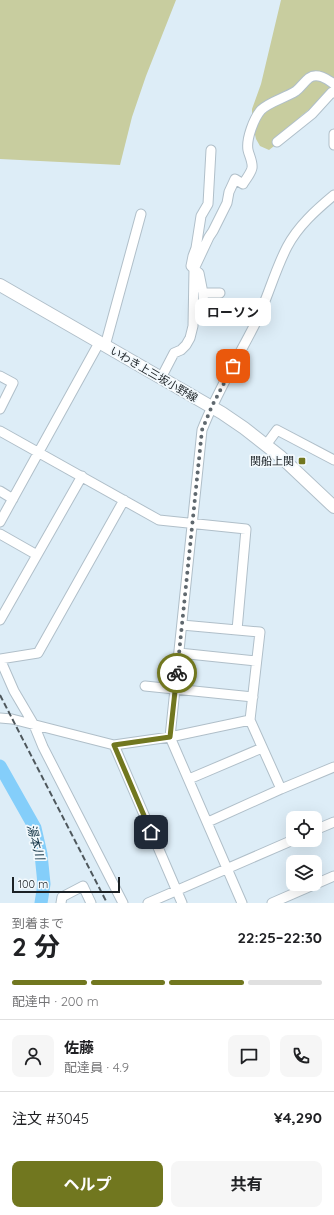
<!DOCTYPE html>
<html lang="ja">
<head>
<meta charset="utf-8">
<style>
	body { margin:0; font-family:Quicksand,"Noto Sans JP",sans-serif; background:#f6f6f6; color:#202124; height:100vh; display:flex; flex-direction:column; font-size:15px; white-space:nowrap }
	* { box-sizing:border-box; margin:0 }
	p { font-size:13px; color:#757577 }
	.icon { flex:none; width:22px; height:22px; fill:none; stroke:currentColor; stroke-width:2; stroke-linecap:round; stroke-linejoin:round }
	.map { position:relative; height:903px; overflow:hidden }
	.drawer { display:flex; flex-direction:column; background:#fff; flex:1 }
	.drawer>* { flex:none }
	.fabs { position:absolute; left:286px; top:811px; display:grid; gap:8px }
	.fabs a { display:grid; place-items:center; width:36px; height:36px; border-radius:8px; background:#fff; box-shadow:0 4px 16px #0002; font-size:20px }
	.scale { position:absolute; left:12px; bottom:10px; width:108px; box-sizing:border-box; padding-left:4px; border:2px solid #1b2125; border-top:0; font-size:11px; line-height:14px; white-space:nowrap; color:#1b2125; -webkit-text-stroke:3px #f2f9fd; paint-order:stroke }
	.pin { position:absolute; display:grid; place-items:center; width:34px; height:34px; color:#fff; margin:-17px; border-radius:8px; box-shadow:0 2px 6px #0006 }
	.courier { position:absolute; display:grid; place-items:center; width:40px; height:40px; margin:-20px; border:3px solid #71771f; border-radius:50%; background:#fff; color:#222; box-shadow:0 1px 5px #0007 }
	.bubble { position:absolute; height:28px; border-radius:8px; background:#fff; box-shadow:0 4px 16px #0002; font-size:13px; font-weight:700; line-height:28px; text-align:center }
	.overview em { font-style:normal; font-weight:700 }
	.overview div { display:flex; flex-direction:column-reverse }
	.overview { display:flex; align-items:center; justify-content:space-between; height:68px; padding:0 12px }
	h1 { font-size:26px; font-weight:700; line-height:30px }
	.bar { display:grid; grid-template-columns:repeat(4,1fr); gap:6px 4px; align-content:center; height:48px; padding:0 12px }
	.bar i { height:5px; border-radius:3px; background:#e0e0e0 }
	.bar .current { background:#71771f }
	.bar p { grid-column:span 4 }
	.line { display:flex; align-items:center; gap:10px; padding:0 12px; border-top:1px solid #e0e0e0 }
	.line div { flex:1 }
	.round { display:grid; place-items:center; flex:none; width:42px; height:42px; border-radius:8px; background:#f6f6f6 }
	.action { display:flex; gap:8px; margin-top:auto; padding:8px 12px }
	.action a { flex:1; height:46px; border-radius:8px; background:#71771f; color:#fff; font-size:16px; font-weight:700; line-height:46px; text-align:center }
	.action a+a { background:#f6f6f6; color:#202124 }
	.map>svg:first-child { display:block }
	.green { fill:#c8cd9f }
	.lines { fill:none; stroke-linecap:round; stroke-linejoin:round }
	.river { stroke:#84cefa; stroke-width:13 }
	.minor-casing { stroke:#b0bfc9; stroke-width:11 }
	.major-casing { stroke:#b0bfc9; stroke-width:14 }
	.minor { stroke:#fff; stroke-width:9 }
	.major { stroke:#fff; stroke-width:12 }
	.rail { stroke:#4e575c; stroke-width:2; stroke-dasharray:6 3; stroke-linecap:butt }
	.done { stroke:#5f686e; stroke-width:4; stroke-dasharray:0 7.2 }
	.route { stroke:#71771f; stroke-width:5 }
	.poi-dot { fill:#71771f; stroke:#f2f9fd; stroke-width:1.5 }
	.labels { text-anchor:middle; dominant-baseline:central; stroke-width:3.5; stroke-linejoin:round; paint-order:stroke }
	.street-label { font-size:11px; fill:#1b2125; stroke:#f2f9fd }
	.poi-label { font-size:11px; fill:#1b2125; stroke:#f2f9fd; text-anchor:end }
	.water-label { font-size:12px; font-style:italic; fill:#0f3043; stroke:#f2f9fd }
</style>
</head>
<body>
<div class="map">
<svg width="334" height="903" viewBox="0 0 334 903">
	<rect width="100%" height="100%" fill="#ddedf7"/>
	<path class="green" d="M0 0H176L146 76 132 117 120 165 0 159Z
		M281 0H334V96L320 101 301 116 287 136 269 150 260 146 256 139 252 122V109L261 84Z"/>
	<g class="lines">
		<path class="river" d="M0 766 35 828 41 854 44 884 41 903"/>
		<defs>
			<path id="minor" d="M334 134V145
				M277 142 312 114 332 92 334 93
				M203 293 204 315
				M220 293H203L199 273 194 269 209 237 213 231 227 203 229 192 235 179 243 184C246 179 251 173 252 168 253 162 249 155 248 150 246 139 254 118 261 110 269 102 285 98 296 91 301 87 304 82 309 78 317 72 327 79 334 84
				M105 346 141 214
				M0 376 13 383 0 409
				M161 378 174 353 181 350 186 345 190 338 193 326 194 269 191 266 193 256 196 248 201 216 208 204 211 150
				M0 431 159 520 246 529 237 630 260 632 250 720 281 789
				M266 445 277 430 334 460
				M0 491 13 499
				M0 522 99 343
				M0 534 37 555
				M0 620 82 476
				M182 625 237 630
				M179 653 256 661
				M145 686 253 697
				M0 718 12 719 114 745 170 737 250 720
				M114 745 182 903
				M189 779 262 748
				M208 822 281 789 334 767
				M315 830 334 822
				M61 903 62 897 83 886 91 903
				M123 903 43 747 34 725 14 691 0 659 38 653 124 500
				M148 903 293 840
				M242 903 170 737 202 430C216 394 236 361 254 326 267 301 274 272 287 247 298 226 316 210 334 195
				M272 903 334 876"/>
			<path id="major" d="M0 285 222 413 244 428 281 457 334 507"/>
		</defs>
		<use href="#minor" class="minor-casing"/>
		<use href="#major" class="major-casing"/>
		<use href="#minor" class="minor"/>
		<use href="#major" class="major"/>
		<path class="rail" d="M0 695 107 903"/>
	</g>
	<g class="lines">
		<path class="done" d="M177 673 202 430 212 406 233 366"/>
		<path class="route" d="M151 832 114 745 170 737 177 673"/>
	</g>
	<rect class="poi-dot" x="298" y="457" width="8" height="8" rx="2"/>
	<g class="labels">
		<g class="street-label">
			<text transform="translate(154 374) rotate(30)">いわき上三坂小野線</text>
		</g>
		<g class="poi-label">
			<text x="294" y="461">関船上関</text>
		</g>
		<g class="water-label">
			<text transform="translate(36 842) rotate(75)">湯本川</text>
		</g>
	</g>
</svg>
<div class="fabs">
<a><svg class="icon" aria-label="locate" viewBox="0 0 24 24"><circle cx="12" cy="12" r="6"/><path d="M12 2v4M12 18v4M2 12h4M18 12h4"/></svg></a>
<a><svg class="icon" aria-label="layers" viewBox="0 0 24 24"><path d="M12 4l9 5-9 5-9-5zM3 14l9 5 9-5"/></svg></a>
</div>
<div class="scale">100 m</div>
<div class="pin" style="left:233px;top:366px;background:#ea580c"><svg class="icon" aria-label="bag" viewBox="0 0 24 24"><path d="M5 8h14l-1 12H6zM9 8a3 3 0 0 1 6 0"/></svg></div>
<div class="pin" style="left:151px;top:832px;background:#1f2937"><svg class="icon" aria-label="home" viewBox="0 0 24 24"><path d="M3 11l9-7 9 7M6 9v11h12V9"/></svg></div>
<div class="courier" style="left:177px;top:673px"><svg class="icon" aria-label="bike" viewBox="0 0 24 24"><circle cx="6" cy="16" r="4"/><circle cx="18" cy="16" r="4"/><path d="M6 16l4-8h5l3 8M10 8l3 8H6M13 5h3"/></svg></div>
<div class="bubble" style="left:195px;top:298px;width:76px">ローソン</div>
</div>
<section class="drawer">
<div class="overview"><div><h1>2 分</h1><p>到着まで</p></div><em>22:25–22:30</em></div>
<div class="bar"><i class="current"></i><i class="current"></i><i class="current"></i><i></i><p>配達中 · 200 m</p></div>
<div class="line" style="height:72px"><a class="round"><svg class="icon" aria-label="person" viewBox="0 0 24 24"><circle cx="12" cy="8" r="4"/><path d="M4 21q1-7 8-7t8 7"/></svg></a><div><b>佐藤</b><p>配達員 · 4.9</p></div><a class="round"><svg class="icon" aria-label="chat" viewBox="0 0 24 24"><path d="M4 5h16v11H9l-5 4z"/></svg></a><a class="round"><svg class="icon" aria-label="phone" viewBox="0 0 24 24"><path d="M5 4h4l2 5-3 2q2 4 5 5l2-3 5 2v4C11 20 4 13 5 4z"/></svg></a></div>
<div class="line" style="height:52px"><div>注文 #3045</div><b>¥4,290</b></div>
<div class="action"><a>ヘルプ</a><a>共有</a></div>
</section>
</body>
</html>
